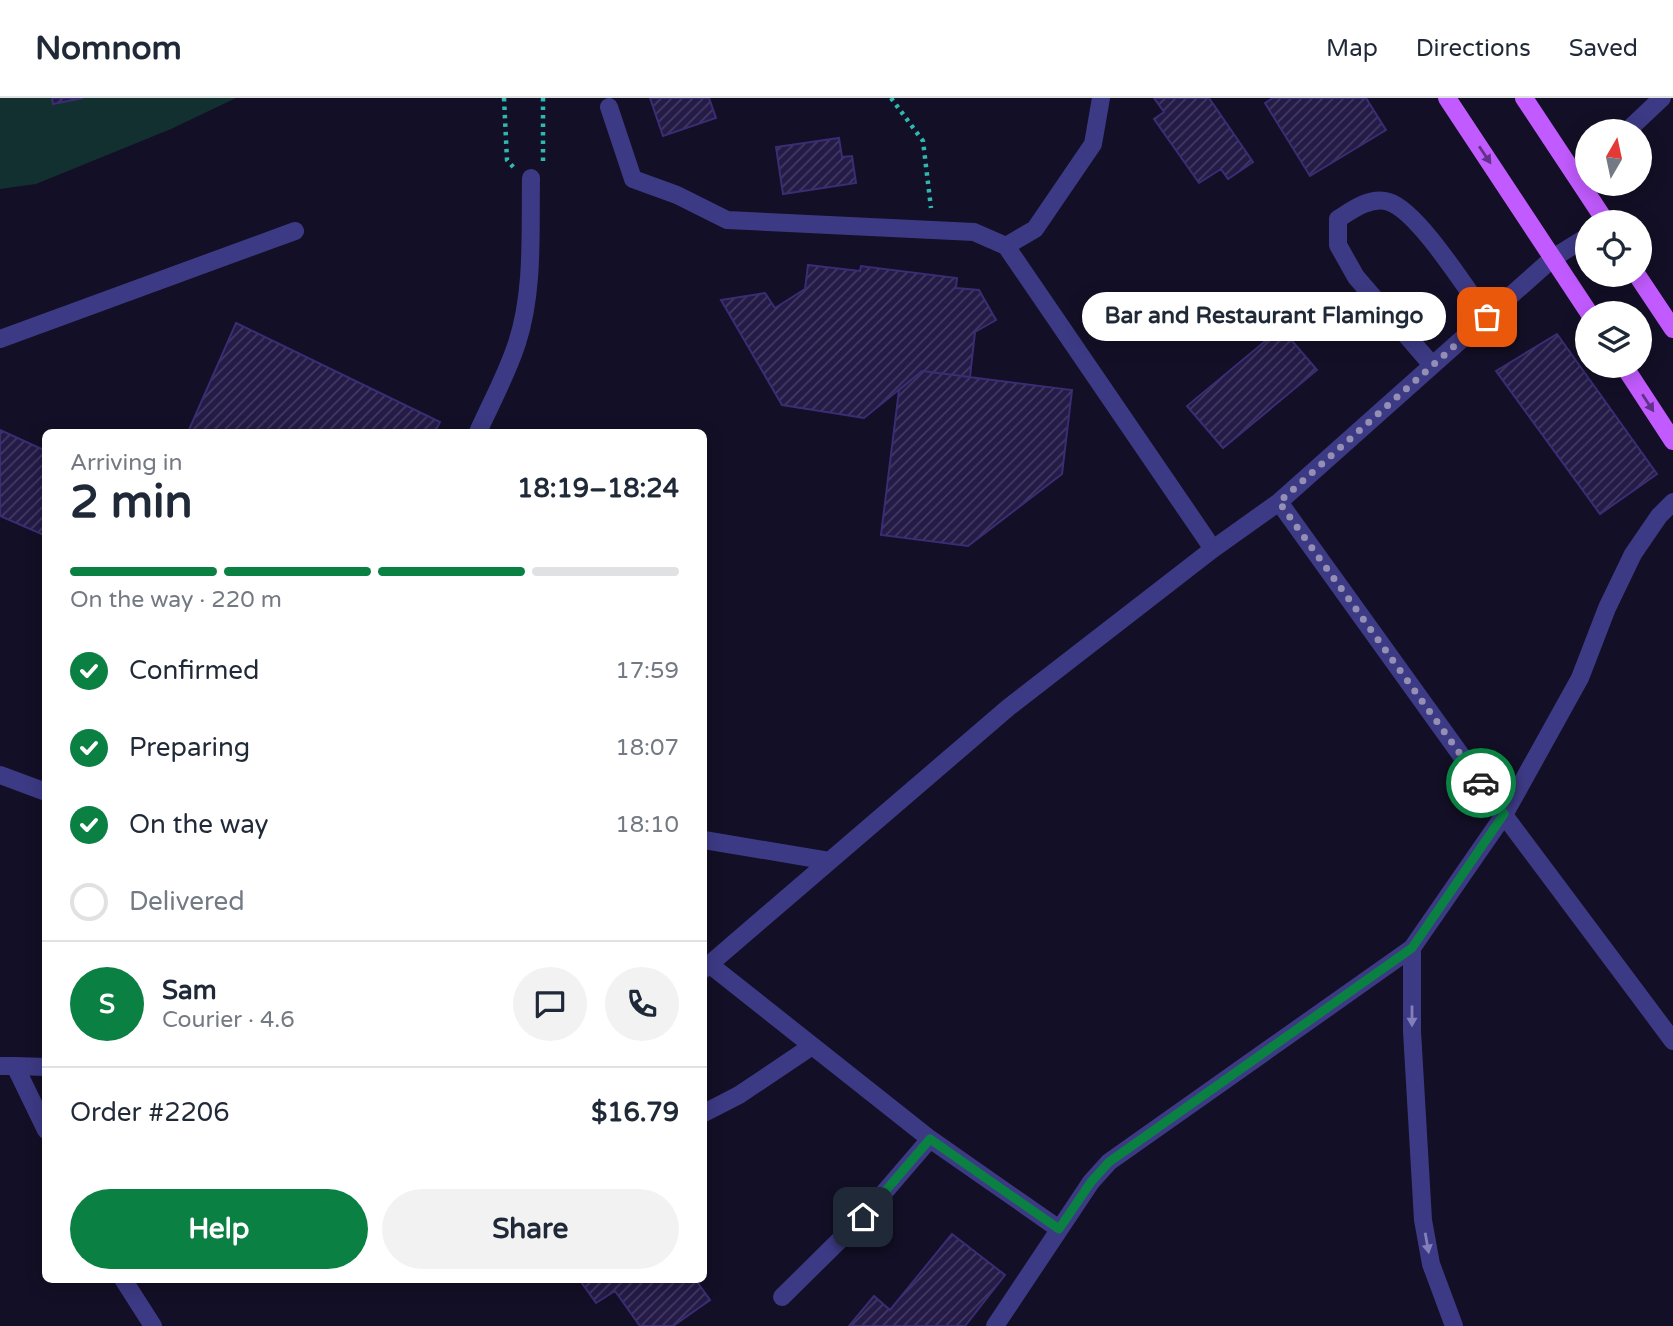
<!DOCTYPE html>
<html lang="en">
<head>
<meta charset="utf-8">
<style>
	body { margin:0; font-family:"Varela Round",sans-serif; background:#f2f2f3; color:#1f2937; height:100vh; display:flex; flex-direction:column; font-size:26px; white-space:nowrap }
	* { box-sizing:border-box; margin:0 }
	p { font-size:23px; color:#747a83 }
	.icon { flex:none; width:38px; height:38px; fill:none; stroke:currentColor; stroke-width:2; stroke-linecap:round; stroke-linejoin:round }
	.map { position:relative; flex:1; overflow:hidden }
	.drawer { position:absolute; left:42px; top:331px; width:665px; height:854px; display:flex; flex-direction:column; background:#fff; border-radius:10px; box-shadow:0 4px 18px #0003 }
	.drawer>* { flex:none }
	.needle { width:46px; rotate:9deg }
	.tools { position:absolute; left:1575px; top:21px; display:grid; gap:14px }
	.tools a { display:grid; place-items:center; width:77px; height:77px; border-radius:50%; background:#fff; box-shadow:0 4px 18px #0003; font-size:35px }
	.pin { position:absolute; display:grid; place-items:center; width:60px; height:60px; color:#fff; margin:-30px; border-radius:14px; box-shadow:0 4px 10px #0006 }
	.courier { position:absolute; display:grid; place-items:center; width:70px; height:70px; margin:-35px; border:5px solid #0b8043; border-radius:50%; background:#fff; color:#222; box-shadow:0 2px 9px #0007 }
	.bubble { position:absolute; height:49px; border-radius:24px; background:#fff; box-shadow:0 4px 18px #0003; font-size:23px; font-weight:700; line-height:49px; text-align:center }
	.summary em { font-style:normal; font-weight:700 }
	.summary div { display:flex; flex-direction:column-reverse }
	.summary { display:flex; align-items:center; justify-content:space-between; height:119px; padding:0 28px }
	h1 { font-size:46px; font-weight:700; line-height:52px }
	.bar { display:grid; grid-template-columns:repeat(4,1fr); gap:10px 7px; align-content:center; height:84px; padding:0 28px }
	.bar i { height:9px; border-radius:5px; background:#e0e1e3 }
	.bar .selected { background:#0b8043 }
	.bar p { grid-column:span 4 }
	.line { display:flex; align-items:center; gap:18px; padding:0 28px; border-top:2px solid #e0e1e3 }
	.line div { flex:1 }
	.round { display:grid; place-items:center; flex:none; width:74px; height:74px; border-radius:37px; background:#f2f2f3 }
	ol { padding:0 28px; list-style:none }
	li { display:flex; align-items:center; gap:21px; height:77px }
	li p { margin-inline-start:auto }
	li .icon { padding:7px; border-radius:50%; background:#0b8043; color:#fff; stroke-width:4 }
	li:last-child { color:#747a83 }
	li i { width:38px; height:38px; border:4px solid #e0e1e3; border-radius:50% }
	.action { display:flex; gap:14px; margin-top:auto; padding:14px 28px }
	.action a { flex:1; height:80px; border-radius:42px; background:#0b8043; color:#fff; font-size:28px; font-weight:700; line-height:80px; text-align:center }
	.action a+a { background:#f2f2f3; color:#1f2937 }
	header { display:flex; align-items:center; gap:42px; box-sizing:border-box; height:98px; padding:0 35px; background:#fff; border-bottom:2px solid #e0e1e3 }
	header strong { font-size:33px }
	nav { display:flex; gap:38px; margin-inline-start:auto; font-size:24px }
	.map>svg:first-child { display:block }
	.garden { fill:#12302f }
	.building { fill:url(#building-hatch); stroke:#3b2d73; stroke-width:2 }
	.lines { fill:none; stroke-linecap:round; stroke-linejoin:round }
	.path { stroke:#2fb8b0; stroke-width:4.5; stroke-dasharray:3.5 5; stroke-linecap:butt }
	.minor { stroke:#3d3a85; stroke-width:18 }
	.major { stroke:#c25bff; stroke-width:18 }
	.oneway { fill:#623188 }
	.oneway2 { fill:#837fbc }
	.done { stroke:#948fb3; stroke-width:7; stroke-dasharray:0 12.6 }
	.route { stroke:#0b8043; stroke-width:9 }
</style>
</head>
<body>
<header>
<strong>Nomnom</strong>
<nav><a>Map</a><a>Directions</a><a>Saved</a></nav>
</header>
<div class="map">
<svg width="1673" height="1228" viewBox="0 0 1673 1228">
	<defs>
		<pattern id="building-hatch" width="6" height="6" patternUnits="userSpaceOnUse" patternTransform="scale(1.75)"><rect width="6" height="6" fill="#241b47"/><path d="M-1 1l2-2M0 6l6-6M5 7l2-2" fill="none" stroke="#433b63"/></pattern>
	</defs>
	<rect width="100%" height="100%" fill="#130f26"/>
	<path class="garden" d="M0 0H236L171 31 36 86 0 91Z"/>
	<path class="building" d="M52 0H83L53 6Z
		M650 0H709L716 20 663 38Z
		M1154 0H1209L1253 64 1228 81 1221 71 1199 85 1154 21 1164 14Z
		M1273 0H1366L1386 32 1310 78 1265 5Z
		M839 40 842 59 852 58 856 85 783 96 776 49Z
		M808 167 860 173 861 168 957 180 956 190 979 192 996 222 975 234 970 279 922 273 864 320 782 307 721 202 765 195 775 210 805 191Z
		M236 225 440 324 435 334H188Z
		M1281 230 1317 272 1223 350 1187 308Z
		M1557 236 1657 376 1600 416 1496 273Z
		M922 273 1072 292 1062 376 968 448 881 437 899 292Z
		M0 332 46 353V438L0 418Z
		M952 1136 1005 1177 965 1228H849L874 1198 890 1212Z
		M579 1181H695L710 1202 673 1228H640L615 1193 596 1205Z"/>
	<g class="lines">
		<path class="path" d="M504 0 507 62 514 70
			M891 0 923 43 931 110
			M543 63V0"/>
		<path class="minor" d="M609 9 633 81 677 97 727 122 974 134 1006 148 1213 451
			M1627 33 1662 0
			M1006 148 1035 131 1093 46 1101 0
			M0 241 295 133
			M1432 267 1356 179 1338 147V121C1352 112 1371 98 1389 104 1418 113 1467 192 1487 219
			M478 334C491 305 507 276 517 245 534 193 530 134 531 80
			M1279 404 1504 717 1673 943
			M0 677 46 694
			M704 742 829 763
			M1412 850V933L1423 1122 1431 1166 1454 1228
			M709 866 930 1041 1059 1131
			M704 871 1009 609 1213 451 1279 404 1553 160 1587 139
			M0 968H15L46 1032
			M15 968 46 969
			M704 1015 739 997 812 948
			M123 1181 153 1228
			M782 1199 863 1119 930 1041
			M995 1228 1091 1084 1109 1064 1412 850 1504 717 1580 580 1607 510 1633 456 1659 418 1673 404"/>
		<path class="major" d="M1447 0 1589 215
			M1524 0 1606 124
			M1637 177 1673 231
			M1624 268 1673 343"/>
	</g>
	<defs><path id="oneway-solid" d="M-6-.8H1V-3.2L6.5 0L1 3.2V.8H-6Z" transform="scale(1.75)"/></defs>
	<g class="oneway">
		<use href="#oneway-solid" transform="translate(1485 57) rotate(56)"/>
		<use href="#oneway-solid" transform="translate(1648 305) rotate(57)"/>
	</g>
	<g class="oneway2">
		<use href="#oneway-solid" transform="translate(1412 918) rotate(90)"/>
		<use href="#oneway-solid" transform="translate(1427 1145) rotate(80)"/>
	</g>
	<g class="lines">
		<path class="done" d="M1481 685 1279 404 1487 219"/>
		<path class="route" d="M863 1119 930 1041 1059 1131 1091 1084 1109 1064 1412 850 1504 716 1481 685"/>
	</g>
</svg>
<div class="tools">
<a><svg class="needle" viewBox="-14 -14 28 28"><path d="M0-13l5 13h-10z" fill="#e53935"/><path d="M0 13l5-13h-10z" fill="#747a83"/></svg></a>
<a><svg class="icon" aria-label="locate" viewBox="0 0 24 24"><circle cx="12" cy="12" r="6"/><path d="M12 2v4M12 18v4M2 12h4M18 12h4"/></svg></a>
<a><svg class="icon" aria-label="layers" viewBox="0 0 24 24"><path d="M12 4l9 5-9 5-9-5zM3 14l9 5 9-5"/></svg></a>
</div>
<div class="pin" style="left:1487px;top:219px;background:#ea580c"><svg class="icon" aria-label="bag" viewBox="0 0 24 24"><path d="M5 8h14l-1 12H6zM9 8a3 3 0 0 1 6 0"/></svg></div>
<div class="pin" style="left:863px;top:1119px;background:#1f2937"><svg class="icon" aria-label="home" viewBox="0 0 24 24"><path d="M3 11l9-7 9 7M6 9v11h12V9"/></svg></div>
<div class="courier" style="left:1481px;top:685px"><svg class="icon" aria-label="car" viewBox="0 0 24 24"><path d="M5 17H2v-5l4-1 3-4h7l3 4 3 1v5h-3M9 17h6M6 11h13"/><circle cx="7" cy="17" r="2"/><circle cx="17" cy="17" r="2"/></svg></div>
<div class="bubble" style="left:1082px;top:194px;width:364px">Bar and Restaurant Flamingo</div>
<section class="drawer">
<div class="summary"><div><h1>2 min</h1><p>Arriving in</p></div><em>18:19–18:24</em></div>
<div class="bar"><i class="selected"></i><i class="selected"></i><i class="selected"></i><i></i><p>On the way · 220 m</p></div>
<ol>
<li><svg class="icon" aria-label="check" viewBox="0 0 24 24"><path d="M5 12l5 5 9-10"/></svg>Confirmed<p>17:59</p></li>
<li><svg class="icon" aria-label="check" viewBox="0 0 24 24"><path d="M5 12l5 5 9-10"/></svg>Preparing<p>18:07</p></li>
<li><svg class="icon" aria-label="check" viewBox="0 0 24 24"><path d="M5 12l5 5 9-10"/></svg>On the way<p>18:10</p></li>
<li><i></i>Delivered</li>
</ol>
<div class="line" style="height:126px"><b class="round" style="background:#0b8043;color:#fff">S</b><div><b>Sam</b><p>Courier · 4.6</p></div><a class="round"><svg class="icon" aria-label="chat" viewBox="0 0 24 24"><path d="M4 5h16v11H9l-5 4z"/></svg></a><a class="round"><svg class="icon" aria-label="phone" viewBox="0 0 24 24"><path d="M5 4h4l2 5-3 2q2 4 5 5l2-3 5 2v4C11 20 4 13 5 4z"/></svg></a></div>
<div class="line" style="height:91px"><div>Order #2206</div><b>$16.79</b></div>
<div class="action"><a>Help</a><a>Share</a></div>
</section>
</div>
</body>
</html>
